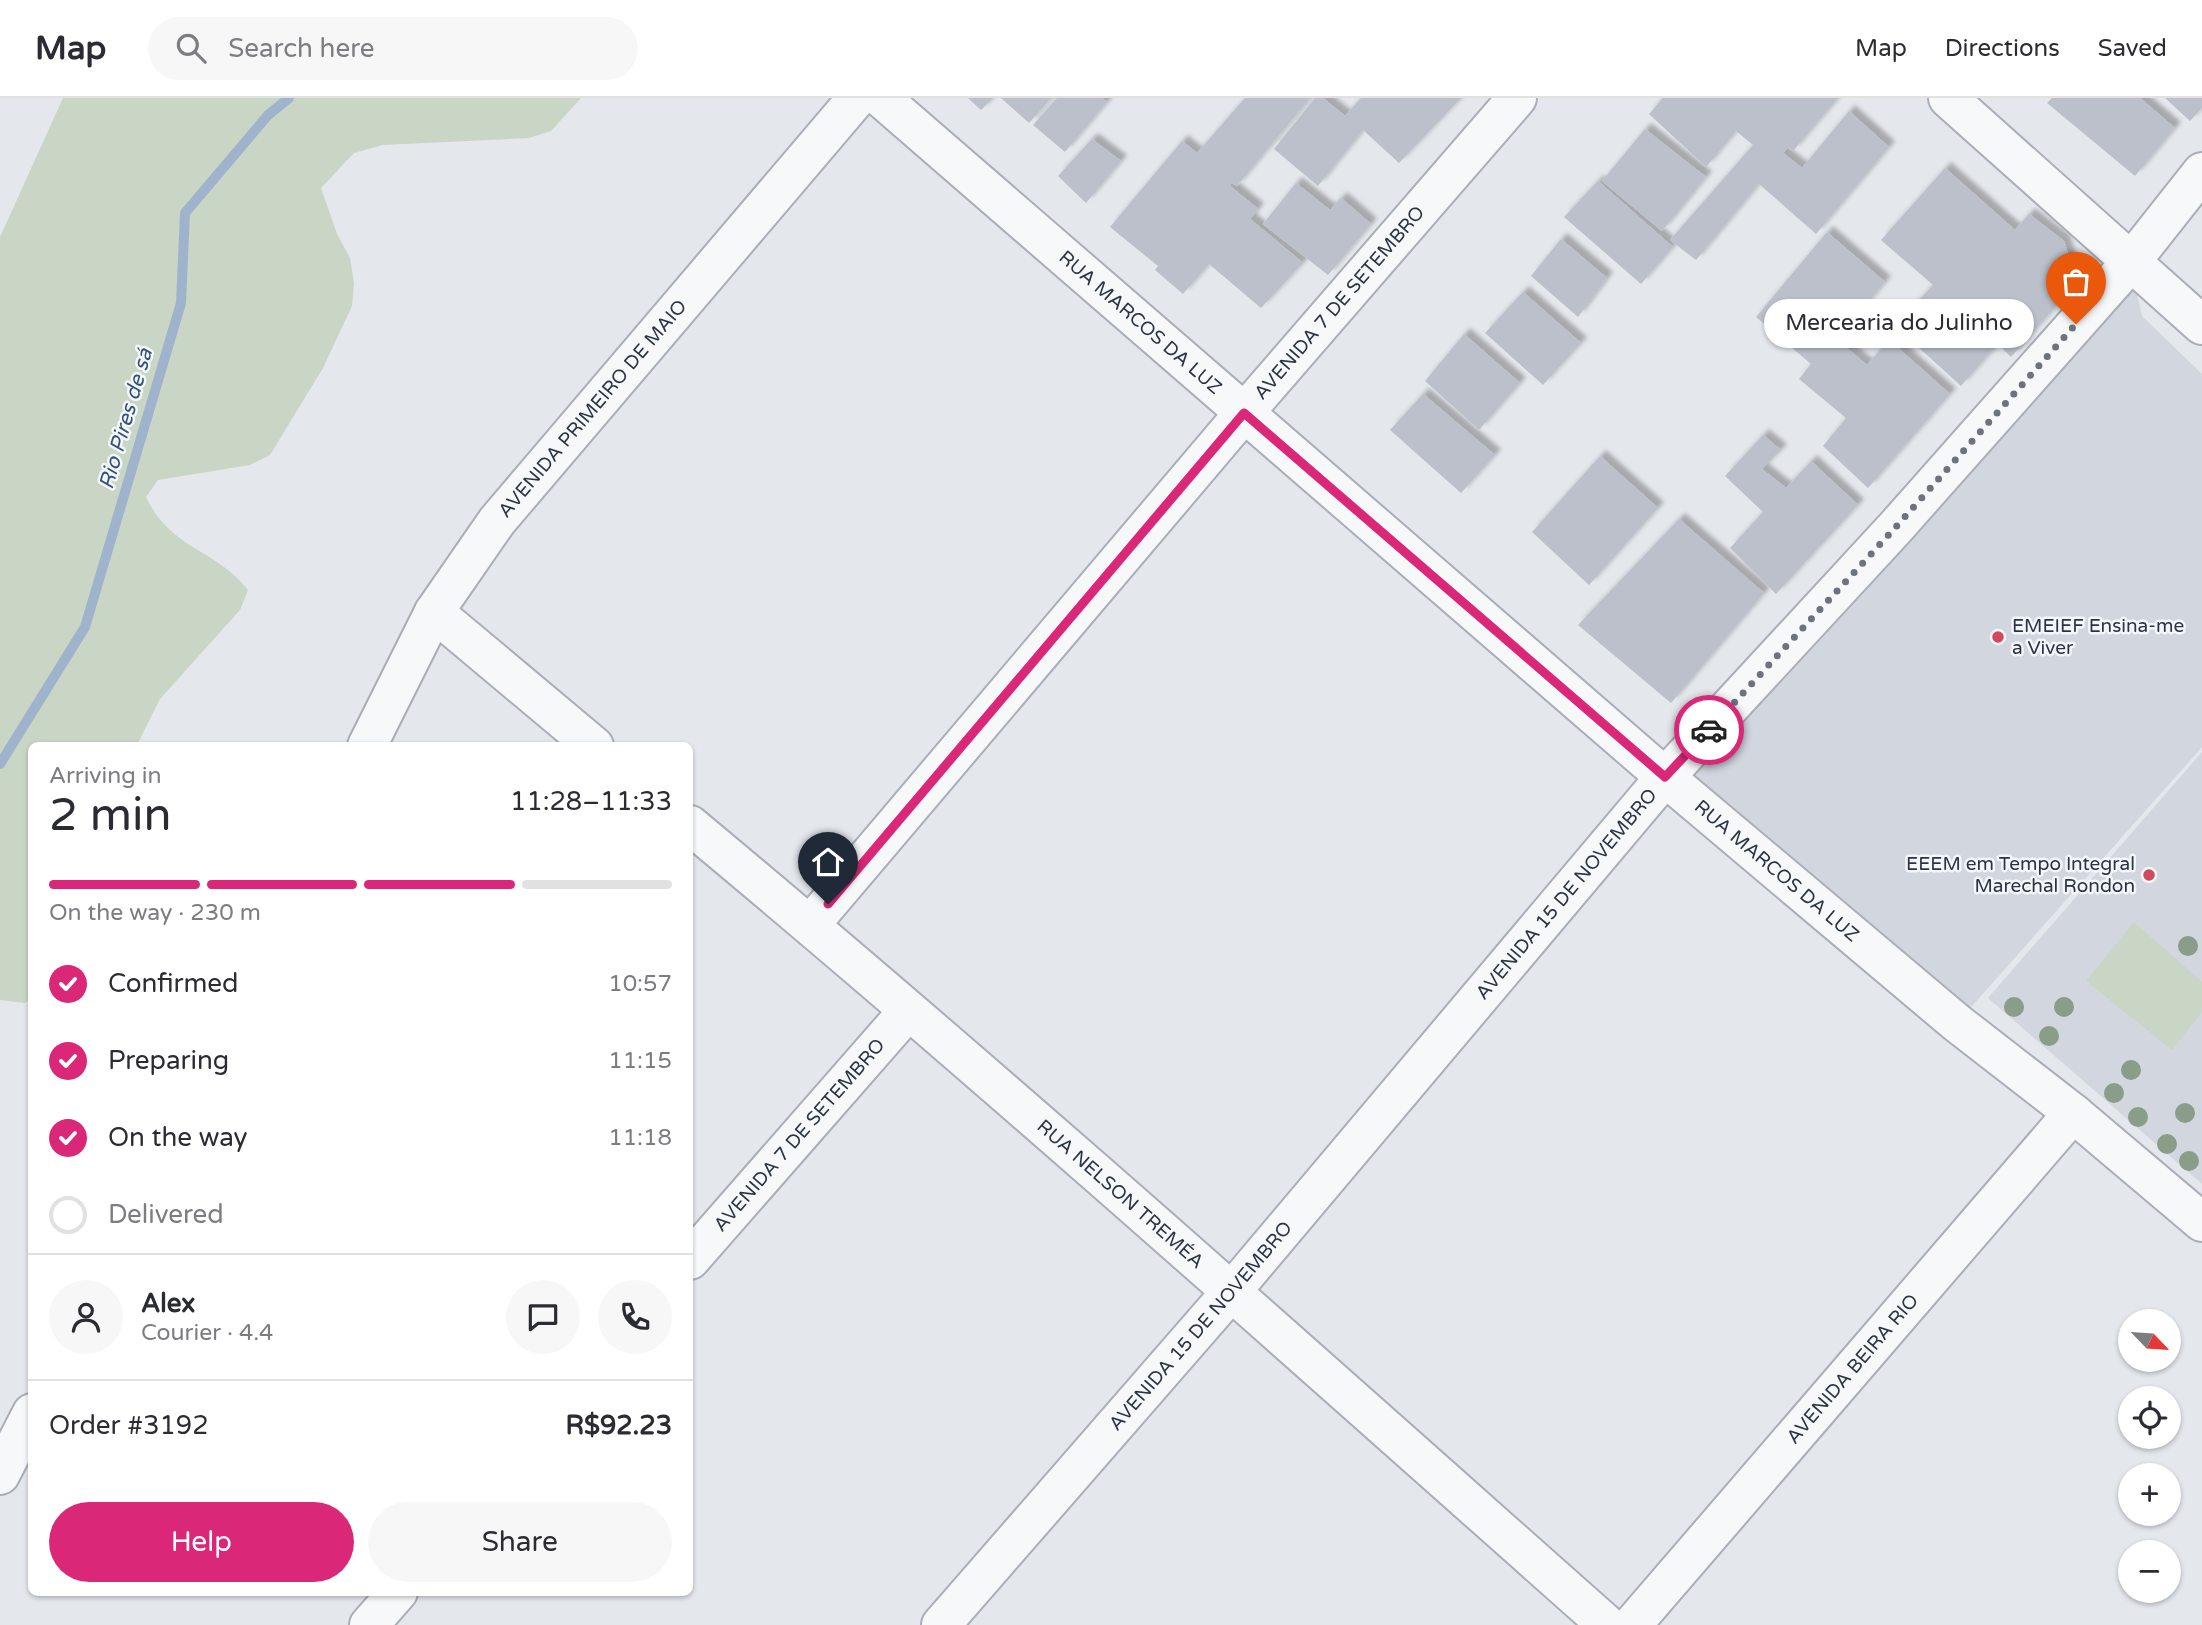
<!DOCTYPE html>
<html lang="en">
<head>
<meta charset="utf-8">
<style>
	body { margin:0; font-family:"Varela Round",sans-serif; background:#f7f7f7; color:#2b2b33; height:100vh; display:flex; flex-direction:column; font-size:26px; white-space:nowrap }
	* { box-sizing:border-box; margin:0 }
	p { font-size:23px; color:#7c7c81 }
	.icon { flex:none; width:38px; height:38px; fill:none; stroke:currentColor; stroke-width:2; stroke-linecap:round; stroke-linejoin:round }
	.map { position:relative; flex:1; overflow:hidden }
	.panel { position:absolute; left:28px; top:644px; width:665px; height:854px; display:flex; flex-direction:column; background:#fff; border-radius:10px; box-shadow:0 2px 5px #0004 }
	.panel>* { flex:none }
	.needle { width:46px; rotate:115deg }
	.buttons { position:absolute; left:2118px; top:1211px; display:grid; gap:14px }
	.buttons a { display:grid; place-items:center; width:63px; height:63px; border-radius:50%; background:#fff; box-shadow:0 2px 5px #0004; font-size:35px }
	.pin { position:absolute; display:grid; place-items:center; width:60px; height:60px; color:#fff; margin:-72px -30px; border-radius:50% 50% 50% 0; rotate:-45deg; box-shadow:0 0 7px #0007 }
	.pin .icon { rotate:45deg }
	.courier { position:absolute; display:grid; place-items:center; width:70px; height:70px; margin:-35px; border:5px solid #db2777; border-radius:50%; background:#fff; color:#222; box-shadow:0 2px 9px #0007 }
	.bubble { position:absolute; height:49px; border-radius:24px; background:#fff; box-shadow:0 2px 5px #0004; font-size:23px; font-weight:600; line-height:49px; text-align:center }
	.summary em { font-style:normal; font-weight:600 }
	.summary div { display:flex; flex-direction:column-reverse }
	.summary { display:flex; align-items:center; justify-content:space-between; height:119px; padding:0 21px }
	h1 { font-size:46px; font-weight:600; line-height:52px }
	.bar { display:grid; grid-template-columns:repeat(4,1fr); gap:10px 7px; align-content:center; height:84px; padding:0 21px }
	.bar i { height:9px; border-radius:5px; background:#e1e1e2 }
	.bar .current { background:#db2777 }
	.bar p { grid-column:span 4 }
	.line { display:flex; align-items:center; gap:18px; padding:0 21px; border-top:2px solid #e1e1e2 }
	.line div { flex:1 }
	.round { display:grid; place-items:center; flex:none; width:74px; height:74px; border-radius:37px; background:#f7f7f7 }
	ol { padding:0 21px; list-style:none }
	li { display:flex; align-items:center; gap:21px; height:77px }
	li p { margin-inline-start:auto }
	li .icon { padding:7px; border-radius:50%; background:#db2777; color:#fff; stroke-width:4 }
	li:last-child { color:#7c7c81 }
	li i { width:38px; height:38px; border:4px solid #e1e1e2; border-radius:50% }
	.cta { display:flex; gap:14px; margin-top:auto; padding:14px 21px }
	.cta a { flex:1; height:80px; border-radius:42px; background:#db2777; color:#fff; font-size:28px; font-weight:600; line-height:80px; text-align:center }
	.cta a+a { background:#f7f7f7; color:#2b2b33 }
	header { display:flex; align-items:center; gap:42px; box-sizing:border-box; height:98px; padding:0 35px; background:#fff; border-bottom:2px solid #e1e1e2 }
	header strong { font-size:33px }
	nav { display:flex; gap:38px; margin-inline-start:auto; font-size:24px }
	.search { width:490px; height:63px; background:#f7f7f7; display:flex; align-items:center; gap:18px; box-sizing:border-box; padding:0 24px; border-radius:38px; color:#7c7c81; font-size:26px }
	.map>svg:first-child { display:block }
	.built { fill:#d2d6de }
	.green { fill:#c9d6c5 }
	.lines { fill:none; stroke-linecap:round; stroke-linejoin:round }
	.stream { stroke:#9fb4cc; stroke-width:10 }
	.building { fill:#bbc0ca; filter:url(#shadow) }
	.minor-casing { stroke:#a9aeb7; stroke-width:42 }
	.minor { stroke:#f7f8fa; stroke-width:38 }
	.tree { fill:#899d89 }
	.done { stroke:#6c737f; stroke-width:7; stroke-dasharray:0 12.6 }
	.route { stroke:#db2777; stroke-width:9 }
	.poi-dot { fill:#d1495b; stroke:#f4f6f9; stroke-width:2.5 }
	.labels { text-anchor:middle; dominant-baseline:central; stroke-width:5; stroke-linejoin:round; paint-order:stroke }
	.street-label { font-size:19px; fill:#2b3445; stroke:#f4f6f9 }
	.poi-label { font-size:19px; fill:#2b3445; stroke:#f4f6f9; text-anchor:start }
	.water-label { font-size:21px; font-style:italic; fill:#34527a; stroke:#f4f6f9 }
</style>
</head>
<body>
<header>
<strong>Map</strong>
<div class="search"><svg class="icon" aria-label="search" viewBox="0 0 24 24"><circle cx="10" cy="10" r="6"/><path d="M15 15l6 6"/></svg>Search here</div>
<nav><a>Map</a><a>Directions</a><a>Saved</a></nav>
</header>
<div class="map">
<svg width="2202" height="1527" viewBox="0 0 2202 1527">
	<defs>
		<filter id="shadow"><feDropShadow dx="6" dy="-6" stdDeviation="2" flood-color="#0004"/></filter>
	</defs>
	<rect width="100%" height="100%" fill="#e4e7ec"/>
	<path class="built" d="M2130 165 2142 218 2202 276V649L1957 925 1665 679Z
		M2202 654V1086L1988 900Z"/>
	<path class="green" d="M63 0H581L551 33 529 40 383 47 354 55 321 90 337 136 350 160 354 185 352 208 323 270 270 357 250 367 158 382 146 399C171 452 215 450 248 492L240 512 160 601 137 647 32 648V902L24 905 0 902V139Z
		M2134 824 2202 884V914L2172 952 2086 883Z"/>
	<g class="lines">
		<path class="stream" d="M0 666 85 529 181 205 185 115 268 17 289 0"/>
	</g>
	<path class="building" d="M968 0H993L981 12Z
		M1001 0H1051L1029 25Z
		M1057 0H1102L1107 4 1065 54 1033 27Z
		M1245 0H1310L1237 88 1232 85 1229 87 1258 111 1250 121 1303 165 1261 210 1209 166 1183 196 1155 172 1158 168 1110 129 1182 43 1197 55Z
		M1315 0H1323L1345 18 1361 0H1461L1399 65 1363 32 1318 88 1274 51Z
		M1663 0H1838L1793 53 1788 49 1783 55 1802 70 1849 13 1889 49 1816 136 1759 86 1696 162 1670 142 1753 47 1736 33 1706 69 1649 16Z
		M2052 0H2140L2175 30 2135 78 2047 5Z
		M2165 0H2202V10L2190 23Z
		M1645 31 1706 79 1662 133 1602 83Z
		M1092 41 1121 63 1086 105 1058 78Z
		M1945 70 2015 132 2029 116 2064 143 2074 173 2066 197 2011 259 1998 246 1961 288 1895 228 1933 187 1881 142Z
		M1598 83 1673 149 1641 186 1564 119Z
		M1296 85 1330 112 1341 100 1371 126 1328 177 1263 126Z
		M1827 134 1885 184 1837 242 1867 267 1889 242 1950 296 1868 390 1823 348 1846 320 1799 281 1811 266 1756 219Z
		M1561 141 1607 180 1578 219 1531 178Z
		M1523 194 1581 245 1543 287 1485 235Z
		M1464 236 1520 285 1479 332 1425 283Z
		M1423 296 1495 357 1461 395 1390 332Z
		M1763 337 1781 352 1762 371 1786 390 1811 363 1858 407 1776 496 1730 450 1763 414 1725 378Z
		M1600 358 1658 410 1589 487 1532 434Z
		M1679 421 1764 495 1671 605 1578 527Z"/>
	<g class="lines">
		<defs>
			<g id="minor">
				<path id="s1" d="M881 0 1665 679 1957 925 2073 1015 2202 1124"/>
				<path d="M1948 0 2202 227"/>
				<path d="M434 514 594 648"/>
				<path id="s2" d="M367 648 434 514 497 423 857 0"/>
				<path id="s3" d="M690 727C1001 986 1304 1258 1607 1527"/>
				<path id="s4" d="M810 827 1244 315 1517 0"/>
				<path id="s5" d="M690 1162 908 913"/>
				<path d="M0 1377 32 1315"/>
				<path d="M369 1527 398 1494"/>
				<path id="s6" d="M941 1527 1231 1194 1665 679 1895 430 2130 165 2202 74"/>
				<path id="s7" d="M1632 1527 2073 1015"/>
			</g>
		</defs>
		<use href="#minor" class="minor-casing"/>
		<use href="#minor" class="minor"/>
	</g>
	<g class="tree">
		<circle cx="2188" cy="848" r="10"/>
		<circle cx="2014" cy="909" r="10"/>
		<circle cx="2064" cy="909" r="10"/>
		<circle cx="2049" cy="938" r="10"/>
		<circle cx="2131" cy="972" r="10"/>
		<circle cx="2114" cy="995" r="10"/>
		<circle cx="2185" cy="1015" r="10"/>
		<circle cx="2138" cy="1019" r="10"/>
		<circle cx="2167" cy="1046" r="10"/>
		<circle cx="2189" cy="1063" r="10"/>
	</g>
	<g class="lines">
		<path class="done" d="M1709 632 1895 430 2076 226"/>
		<path class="route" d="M828 806 1244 315 1665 679 1709 632"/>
	</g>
	<g class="poi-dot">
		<circle cx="1998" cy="539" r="7"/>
		<circle cx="2149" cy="777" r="7"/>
	</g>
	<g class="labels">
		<g class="street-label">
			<text stroke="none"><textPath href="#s4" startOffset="817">AVENIDA 7 DE SETEMBRO</textPath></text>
			<text stroke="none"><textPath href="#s1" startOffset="343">RUA MARCOS DA LUZ</textPath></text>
			<text stroke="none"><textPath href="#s2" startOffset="408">AVENIDA PRIMEIRO DE MAIO</textPath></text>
			<text stroke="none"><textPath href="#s1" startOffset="1183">RUA MARCOS DA LUZ</textPath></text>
			<text stroke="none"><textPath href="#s6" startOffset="962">AVENIDA 15 DE NOVEMBRO</textPath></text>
			<text stroke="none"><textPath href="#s5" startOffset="166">AVENIDA 7 DE SETEMBRO</textPath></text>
			<text stroke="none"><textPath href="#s3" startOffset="567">RUA NELSON TREMÉA</textPath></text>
			<text stroke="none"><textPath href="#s6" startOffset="396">AVENIDA 15 DE NOVEMBRO</textPath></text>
			<text stroke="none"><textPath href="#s7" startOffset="338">AVENIDA BEIRA RIO</textPath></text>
		</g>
		<g class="poi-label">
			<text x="2012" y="528">EMEIEF Ensina-me<tspan x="2012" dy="22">a Viver</tspan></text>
			<text x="2135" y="766" text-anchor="end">EEEM em Tempo Integral<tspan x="2135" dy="22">Marechal Rondon</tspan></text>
		</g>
		<g class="water-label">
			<text transform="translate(126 321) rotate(-74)">Rio Pires de sá</text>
		</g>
	</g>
</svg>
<div class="buttons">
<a><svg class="needle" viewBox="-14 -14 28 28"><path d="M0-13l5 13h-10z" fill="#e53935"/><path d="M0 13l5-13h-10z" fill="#7c7c81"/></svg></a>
<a><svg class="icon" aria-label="locate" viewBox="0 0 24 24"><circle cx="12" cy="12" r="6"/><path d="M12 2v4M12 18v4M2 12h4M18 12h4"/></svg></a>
<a>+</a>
<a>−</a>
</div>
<div class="pin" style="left:2076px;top:226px;background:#ea580c"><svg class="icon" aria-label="bag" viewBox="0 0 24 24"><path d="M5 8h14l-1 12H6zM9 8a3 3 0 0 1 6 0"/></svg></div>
<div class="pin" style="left:828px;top:806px;background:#1f2937"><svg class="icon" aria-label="home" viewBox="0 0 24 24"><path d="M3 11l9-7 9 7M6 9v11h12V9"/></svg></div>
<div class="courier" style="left:1709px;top:632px"><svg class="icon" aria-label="car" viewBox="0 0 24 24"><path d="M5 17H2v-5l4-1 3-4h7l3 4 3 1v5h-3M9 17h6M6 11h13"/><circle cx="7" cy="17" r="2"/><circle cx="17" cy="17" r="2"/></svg></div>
<div class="bubble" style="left:1764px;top:201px;width:270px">Mercearia do Julinho</div>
<section class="panel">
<div class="summary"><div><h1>2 min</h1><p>Arriving in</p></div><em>11:28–11:33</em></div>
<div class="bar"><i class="current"></i><i class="current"></i><i class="current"></i><i></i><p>On the way · 230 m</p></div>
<ol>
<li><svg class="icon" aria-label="check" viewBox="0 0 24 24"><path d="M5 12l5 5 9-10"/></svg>Confirmed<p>10:57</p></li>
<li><svg class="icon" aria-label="check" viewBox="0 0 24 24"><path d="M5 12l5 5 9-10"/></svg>Preparing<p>11:15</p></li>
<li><svg class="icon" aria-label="check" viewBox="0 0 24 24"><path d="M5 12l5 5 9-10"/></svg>On the way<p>11:18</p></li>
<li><i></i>Delivered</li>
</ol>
<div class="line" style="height:126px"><a class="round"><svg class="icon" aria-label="person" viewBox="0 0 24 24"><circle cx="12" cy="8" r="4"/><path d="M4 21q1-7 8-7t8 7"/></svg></a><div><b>Alex</b><p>Courier · 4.4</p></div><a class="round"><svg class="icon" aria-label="chat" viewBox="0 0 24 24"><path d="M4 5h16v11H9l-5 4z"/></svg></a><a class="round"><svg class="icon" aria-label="phone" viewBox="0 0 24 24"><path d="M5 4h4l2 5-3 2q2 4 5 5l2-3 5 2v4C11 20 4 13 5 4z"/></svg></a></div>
<div class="line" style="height:91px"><div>Order #3192</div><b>R$92.23</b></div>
<div class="cta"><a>Help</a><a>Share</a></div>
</section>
</div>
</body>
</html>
